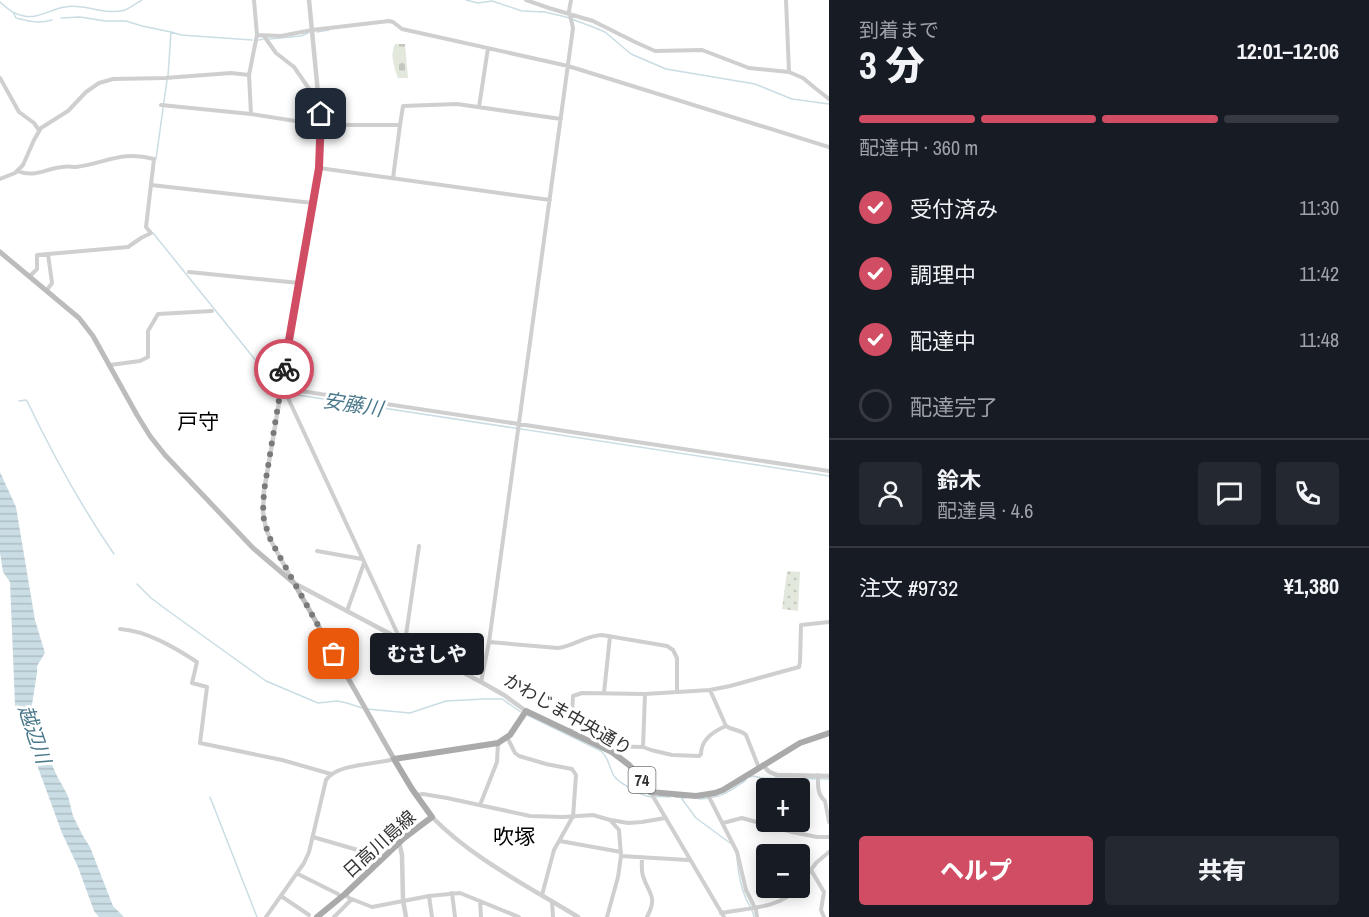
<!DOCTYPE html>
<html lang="ja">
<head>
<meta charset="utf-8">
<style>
	body { margin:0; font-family:"Archivo Narrow","Noto Sans JP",sans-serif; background:#242831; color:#f1f3f6; height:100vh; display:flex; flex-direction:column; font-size:22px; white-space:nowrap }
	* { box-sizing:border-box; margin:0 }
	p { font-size:20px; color:#9ea1a6 }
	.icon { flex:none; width:33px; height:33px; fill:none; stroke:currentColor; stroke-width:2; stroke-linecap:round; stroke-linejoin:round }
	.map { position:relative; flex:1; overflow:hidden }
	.panel { display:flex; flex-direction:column; background:#171b24; width:540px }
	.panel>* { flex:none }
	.fabs { position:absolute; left:756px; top:778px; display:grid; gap:12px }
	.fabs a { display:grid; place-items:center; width:54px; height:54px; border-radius:6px; background:#171b24; box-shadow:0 3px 15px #0003; font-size:30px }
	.pin { position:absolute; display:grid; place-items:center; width:51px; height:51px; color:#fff; margin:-26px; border-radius:12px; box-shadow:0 3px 9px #0006 }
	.courier { position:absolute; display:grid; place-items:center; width:60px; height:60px; margin:-30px; border:4px solid #d04d63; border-radius:50%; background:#fff; color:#222; box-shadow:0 2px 8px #0007 }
	.bubble { position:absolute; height:42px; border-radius:6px; background:#171b24; box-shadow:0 3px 15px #0003; font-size:20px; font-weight:800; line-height:42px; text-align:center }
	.summary em { font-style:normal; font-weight:800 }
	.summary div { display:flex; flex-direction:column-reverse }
	.summary { display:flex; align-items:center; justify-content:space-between; height:102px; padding:0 30px }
	h1 { font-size:39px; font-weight:800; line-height:45px }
	.bar { display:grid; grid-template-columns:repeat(4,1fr); gap:9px 6px; align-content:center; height:72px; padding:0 30px }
	.bar i { height:8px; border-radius:4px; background:#363941 }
	.bar .current { background:#d04d63 }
	.bar p { grid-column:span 4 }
	.line { display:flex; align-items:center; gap:15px; padding:0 30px; border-top:2px solid #363941 }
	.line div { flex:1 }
	.round { display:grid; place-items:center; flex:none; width:63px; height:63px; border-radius:6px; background:#242831 }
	ol { padding:0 30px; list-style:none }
	li { display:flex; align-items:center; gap:18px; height:66px }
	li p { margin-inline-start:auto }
	li .icon { padding:6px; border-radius:50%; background:#d04d63; color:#fff; stroke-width:4 }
	li:last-child { color:#9ea1a6 }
	li i { width:33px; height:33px; border:3px solid #363941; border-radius:50% }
	.action { display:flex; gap:12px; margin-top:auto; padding:12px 30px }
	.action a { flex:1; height:69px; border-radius:6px; background:#d04d63; color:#fff; font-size:24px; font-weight:800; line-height:69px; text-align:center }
	.action a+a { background:#242831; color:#f1f3f6 }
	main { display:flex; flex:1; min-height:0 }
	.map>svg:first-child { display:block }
	.grass { fill:url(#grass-dots) }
	.cemetery { fill:url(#cemetery-stones) }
	.water { fill:url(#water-rules) }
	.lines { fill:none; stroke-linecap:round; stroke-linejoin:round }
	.stream { stroke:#cadde4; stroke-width:1.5 }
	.minor { stroke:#cfcfcf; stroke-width:4 }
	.tertiary { stroke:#cfcfcf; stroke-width:4.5 }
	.secondary { stroke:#bcbcbc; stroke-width:5 }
	.primary { stroke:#aaa; stroke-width:6 }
	.done { stroke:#7a7a7a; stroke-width:6; stroke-dasharray:0 10.8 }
	.route { stroke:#d04d63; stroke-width:8 }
	.labels { text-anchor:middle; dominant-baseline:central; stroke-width:6; stroke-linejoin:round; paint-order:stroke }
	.shield { fill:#fff; stroke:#707070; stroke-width:1.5 }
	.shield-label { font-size:16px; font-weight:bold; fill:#323232 }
	.street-label { font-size:18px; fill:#323232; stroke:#fff }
	.water-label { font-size:20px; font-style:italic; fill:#49788b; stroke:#fff }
	.quarter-label { font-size:21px; fill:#000; stroke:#fff }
</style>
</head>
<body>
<main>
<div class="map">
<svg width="829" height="917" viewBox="0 0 829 917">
	<defs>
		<pattern id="grass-dots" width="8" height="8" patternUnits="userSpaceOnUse" patternTransform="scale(1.5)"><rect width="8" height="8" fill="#e3e8dd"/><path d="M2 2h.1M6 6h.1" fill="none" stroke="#c3c7be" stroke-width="1.8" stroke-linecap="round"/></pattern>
		<pattern id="cemetery-stones" width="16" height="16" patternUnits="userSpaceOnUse" patternTransform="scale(1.5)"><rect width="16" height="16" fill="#e3e8dd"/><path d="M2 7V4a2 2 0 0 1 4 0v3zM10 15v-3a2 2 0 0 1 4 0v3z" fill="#c3c7be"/></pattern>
		<pattern id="water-rules" width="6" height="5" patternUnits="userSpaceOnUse" patternTransform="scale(1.5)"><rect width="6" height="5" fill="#cadde4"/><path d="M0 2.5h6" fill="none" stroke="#aebec4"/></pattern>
	</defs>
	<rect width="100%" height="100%" fill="#fff"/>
	<path class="grass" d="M787 571 800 572 798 611 782 609Z"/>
	<path class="cemetery" d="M395 44H405L408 78H398C394 68 390 54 395 44Z"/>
	<path class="water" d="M0 472 16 507 35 620 45 653 37 666V673L31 711 39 729V740L44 747 57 776 68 796 73 816 83 836 90 847 113 906 124 917H99L94 911 78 867 62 833 15 705 10 582 3 572 0 553Z"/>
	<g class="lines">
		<path class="stream" d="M466 0 478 3 492 1 522 11 545 12 566 17 593 27 605 32 631 54 666 69 755 84 792 99 829 104
			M0 2C7 8 14 15 24 16 38 19 51 9 65 7 85 3 105 16 125 10 131 8 136 3 142 0
			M13 12 16 18C29 21 38 24 52 20
			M61 18 80 17 105 21H126L142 26 171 32 181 35 252 40
			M317 32 329 30
			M269 39 301 36 308 33
			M259 40 263 39
			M168 76 171 32
			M156 159 167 80
			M153 233 274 383 279 388
			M291 394 829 476
			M19 401 26 400 28 403C53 455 81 506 114 554
			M137 584 151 598 167 610 266 681 318 703 337 701 347 703 362 708
			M367 709 410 713 446 701 484 699H502L521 712
			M525 714 601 751C609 758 609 767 614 776 619 783 642 796 651 797 657 797 664 796 670 797
			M750 777 753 776 762 778 829 779
			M210 797 257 917
			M675 797 685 798
			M682 799 696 818 730 843
			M699 799C721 798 729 792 746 780
			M737 859C738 871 741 887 746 899 749 905 753 909 754 917"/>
		<path class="minor" d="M526 0 549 8 593 21 635 42 655 51 702 50 749 68 789 72 803 78 815 88 829 99
			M786 0 789 72
			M257 35 281 36 312 30 389 21 393 22 402 29 568 66 829 147
			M264 36 276 53 294 67 319 103
			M0 78 19 112 34 123 39 130
			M161 105 251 114 321 125H400L403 106 457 104 561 119
			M479 107 488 48
			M251 114 249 75 257 35 254 0
			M319 168 550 200
			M17 171C35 178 44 169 62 167 67 166 72 167 76 167 107 163 121 150 154 159L146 227 151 233 141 238 128 247 37 255V269L30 276
			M393 178 400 125
			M0 179 15 173 23 165 34 140 41 128 68 111 86 92 99 83 113 79 165 78 231 73 249 75
			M151 185 313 203
			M189 272 299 283
			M47 290 52 283 48 254
			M110 365 140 361 148 357V331L158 314 212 311
			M281 388 829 471
			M289 389 288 398 400 639
			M317 551 362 559
			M347 611 364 563
			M120 629C147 631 174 647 197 662L192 683 207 687 200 743 282 760 331 774
			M404 641 406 635 419 546
			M489 642 558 648C574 646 587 635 602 635L667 646 673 650 677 658V692
			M481 682 489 642 573 28 569 11 571 0
			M710 690 726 726
			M604 693 610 636
			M571 732 573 696 582 693 645 694 710 690 730 686 799 667 800 662 801 625 829 622
			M507 737 515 753 519 756 546 764 572 769 576 775 573 817
			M643 747 645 694
			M604 748 607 746 643 747 651 750 672 755 699 756 701 754C701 740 714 731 726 726 732 730 741 730 746 735L759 768
			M818 775C818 786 817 794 825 801L829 822
			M651 793 724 917
			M417 795 423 794 447 798 530 816 563 817 593 815 610 820 619 830 621 856 618 877 607 917
			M708 795 737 852 746 890 756 910 757 917
			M480 805 497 762 498 743
			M611 820 628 823 642 822 665 818
			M723 823 742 818 792 832 817 837H829
			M313 837 375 855 381 859
			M560 841 621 852
			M621 856 688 860
			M642 857C642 863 641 870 643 876 649 895 658 896 647 917
			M811 870 824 892 821 910 824 917
			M298 874 338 894
			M800 885 816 863 829 852
			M452 893 455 917
			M345 894 349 898 372 907 429 896 460 893 519 917
			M542 895 554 850 572 818
			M281 896 309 915
			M429 896 432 917
			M480 901 481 917
			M552 902 553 917
			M721 913C747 908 780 909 797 888
			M266 917 304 863 309 852 326 780C338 763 375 765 394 759
			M334 917 352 899"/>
		<path class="tertiary" d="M309 0 320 114 319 168 264 491 263 512 266 529 271 541 294 583 481 682 504 695 526 711
			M764 765C766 771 771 773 777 775L829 776
			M432 817C473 859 528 886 578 917
			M399 842 402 855 403 900 406 917"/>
		<path class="secondary" d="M0 252 79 318 93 336 137 415 150 436 165 455 253 548 294 583 394 759"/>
		<path class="primary" d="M317 917 345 894 404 838 432 817 412 789 394 759 498 743 510 735 526 711 612 752 629 765 639 776 650 792 696 796 715 793 723 790 800 743 829 733"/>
	</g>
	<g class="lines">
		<path class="done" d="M284 369 264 491 263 512 264 521 271 541 334 654"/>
		<path class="route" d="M284 369 319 168 321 114"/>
	</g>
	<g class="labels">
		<rect class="shield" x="628.5" y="767" width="27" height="26" rx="4.5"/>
		<g class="shield-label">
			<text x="642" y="780">74</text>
		</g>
		<g class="street-label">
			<text transform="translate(568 714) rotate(30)">かわじま中央通り</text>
			<text transform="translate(379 844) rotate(-42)">日高川島線</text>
		</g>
		<g class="water-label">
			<text transform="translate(353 404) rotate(9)">安藤川</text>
			<text transform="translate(35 734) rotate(71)">越辺川</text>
		</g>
		<g class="quarter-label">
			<text x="198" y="421">戸守</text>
			<text x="514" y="836">吹塚</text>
		</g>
	</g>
</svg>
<div class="fabs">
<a>+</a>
<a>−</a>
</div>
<div class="pin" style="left:334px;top:654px;background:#ea580c"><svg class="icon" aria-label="bag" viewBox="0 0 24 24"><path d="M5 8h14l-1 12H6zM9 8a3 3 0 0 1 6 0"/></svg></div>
<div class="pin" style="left:321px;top:114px;background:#1f2937"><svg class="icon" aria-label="home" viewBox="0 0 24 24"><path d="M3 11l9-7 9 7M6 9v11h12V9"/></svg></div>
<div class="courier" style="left:284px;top:369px"><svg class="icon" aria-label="bike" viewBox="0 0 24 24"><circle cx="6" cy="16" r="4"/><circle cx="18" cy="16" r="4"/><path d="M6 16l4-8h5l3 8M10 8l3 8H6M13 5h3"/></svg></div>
<div class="bubble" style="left:370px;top:633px;width:114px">むさしや</div>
</div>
<section class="panel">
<div class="summary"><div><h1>3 分</h1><p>到着まで</p></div><em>12:01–12:06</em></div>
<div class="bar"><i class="current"></i><i class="current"></i><i class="current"></i><i></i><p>配達中 · 360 m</p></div>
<ol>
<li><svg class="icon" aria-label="check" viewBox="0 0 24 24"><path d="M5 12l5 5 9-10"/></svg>受付済み<p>11:30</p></li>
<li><svg class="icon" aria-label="check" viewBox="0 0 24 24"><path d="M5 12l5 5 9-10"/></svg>調理中<p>11:42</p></li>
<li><svg class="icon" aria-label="check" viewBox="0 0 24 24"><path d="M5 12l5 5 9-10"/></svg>配達中<p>11:48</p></li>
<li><i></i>配達完了</li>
</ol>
<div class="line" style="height:108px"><a class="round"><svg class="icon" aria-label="person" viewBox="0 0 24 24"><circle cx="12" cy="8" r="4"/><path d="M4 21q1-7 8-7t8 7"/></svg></a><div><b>鈴木</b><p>配達員 · 4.6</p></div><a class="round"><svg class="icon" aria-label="chat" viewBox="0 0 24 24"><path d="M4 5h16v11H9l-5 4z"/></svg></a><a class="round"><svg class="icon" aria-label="phone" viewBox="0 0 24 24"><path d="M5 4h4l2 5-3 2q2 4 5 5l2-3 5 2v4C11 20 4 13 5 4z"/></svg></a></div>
<div class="line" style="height:78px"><div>注文 #9732</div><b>¥1,380</b></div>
<div class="action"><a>ヘルプ</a><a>共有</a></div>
</section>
</main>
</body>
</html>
